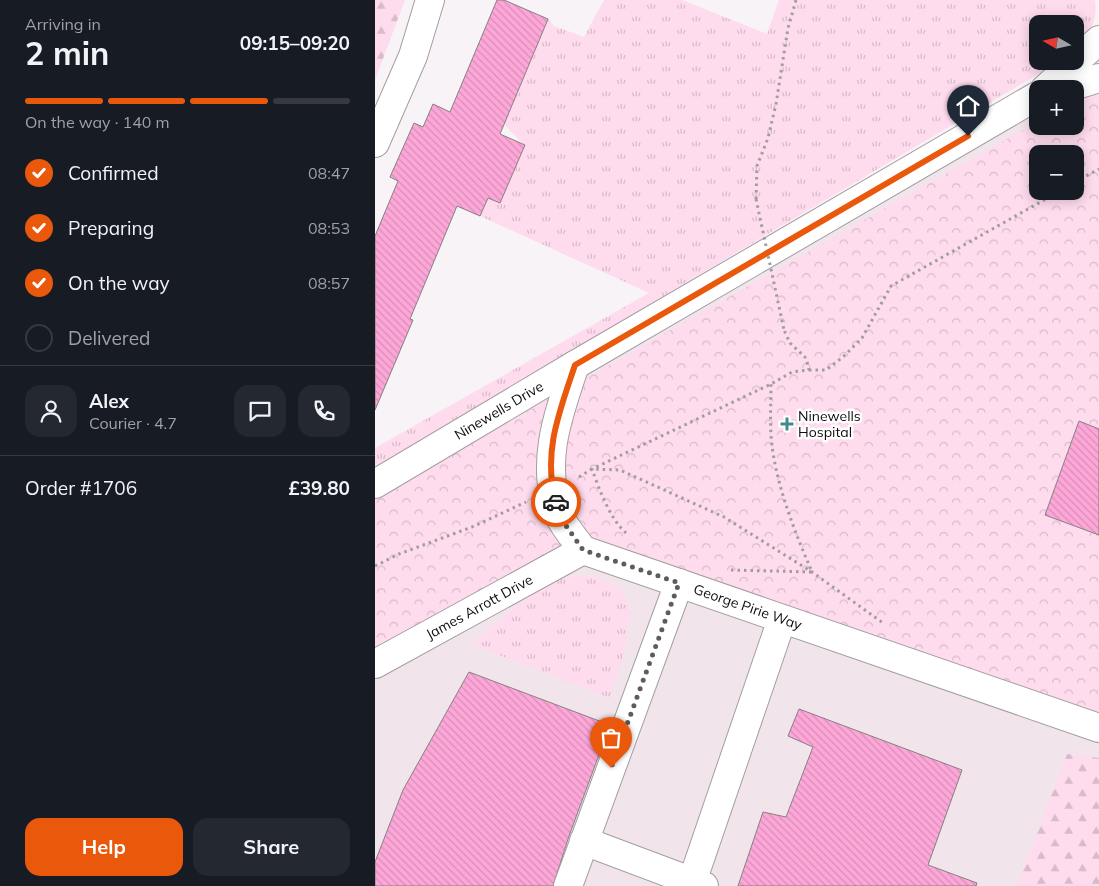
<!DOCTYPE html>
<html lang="en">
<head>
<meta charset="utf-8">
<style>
	body { margin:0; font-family:Mulish,sans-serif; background:#242831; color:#f1f3f6; height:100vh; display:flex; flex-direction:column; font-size:19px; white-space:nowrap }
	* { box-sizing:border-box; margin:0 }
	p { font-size:16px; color:#9ea1a6 }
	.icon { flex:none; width:28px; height:28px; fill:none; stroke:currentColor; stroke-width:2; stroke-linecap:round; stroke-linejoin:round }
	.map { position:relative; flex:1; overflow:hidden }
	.details { display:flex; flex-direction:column; background:#171b24; width:375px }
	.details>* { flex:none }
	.needle { width:32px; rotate:279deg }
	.tools { position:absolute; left:654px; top:15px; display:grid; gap:10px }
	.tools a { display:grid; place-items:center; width:55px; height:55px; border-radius:10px; background:#171b24; box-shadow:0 2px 12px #0003; font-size:25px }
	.pin { position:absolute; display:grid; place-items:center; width:42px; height:42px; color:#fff; margin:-51px -21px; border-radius:50% 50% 50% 0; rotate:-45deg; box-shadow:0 0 5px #0007 }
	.pin .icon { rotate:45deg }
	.courier { position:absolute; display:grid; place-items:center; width:50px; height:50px; margin:-25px; border:4px solid #ea580c; border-radius:50%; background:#fff; color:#222; box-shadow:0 1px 6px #0007 }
	.head em { font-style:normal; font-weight:700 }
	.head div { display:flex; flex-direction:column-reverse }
	.head { display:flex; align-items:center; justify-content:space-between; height:85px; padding:0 25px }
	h1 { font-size:32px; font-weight:700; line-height:38px }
	.bar { display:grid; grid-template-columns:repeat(4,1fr); gap:8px 5px; align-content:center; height:60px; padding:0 25px }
	.bar i { height:6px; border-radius:4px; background:#363941 }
	.bar .on { background:#ea580c }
	.bar p { grid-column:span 4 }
	.line { display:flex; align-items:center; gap:12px; padding:0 25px; border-top:1px solid #363941 }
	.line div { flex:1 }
	.round { display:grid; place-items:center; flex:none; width:52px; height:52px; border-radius:15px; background:#242831 }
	ol { padding:0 25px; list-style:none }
	li { display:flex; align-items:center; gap:15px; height:55px }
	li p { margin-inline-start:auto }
	li .icon { padding:5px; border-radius:50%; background:#ea580c; color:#fff; stroke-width:4 }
	li:last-child { color:#9ea1a6 }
	li i { width:28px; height:28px; border:2px solid #363941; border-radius:50% }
	.primary-button { display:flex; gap:10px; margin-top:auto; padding:10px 25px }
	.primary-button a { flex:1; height:58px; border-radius:15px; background:#ea580c; color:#fff; font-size:20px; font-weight:700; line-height:58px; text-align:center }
	.primary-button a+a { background:#242831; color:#f1f3f6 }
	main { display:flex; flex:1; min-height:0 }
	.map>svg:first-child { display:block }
	.built { fill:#f1e5eb; fill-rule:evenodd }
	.grass { fill:url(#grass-tufts) }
	.forest { fill:url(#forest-firs) }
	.park { fill:url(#park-crowns); fill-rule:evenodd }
	.building { fill:url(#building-back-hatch); stroke:#848082 }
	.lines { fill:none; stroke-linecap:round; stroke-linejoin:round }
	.minor-casing { stroke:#a39ea0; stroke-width:30 }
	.path { stroke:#a19d9f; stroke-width:3; stroke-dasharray:2.5 4; stroke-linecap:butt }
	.minor { stroke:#fff; stroke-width:28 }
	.path-bridge { stroke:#a19d9f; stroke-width:3; stroke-dasharray:2.5 4; stroke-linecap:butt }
	.done { stroke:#5f5c5e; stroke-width:5; stroke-dasharray:0 9 }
	.route { stroke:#ea580c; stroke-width:6 }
	.poi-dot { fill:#438b8b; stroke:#fff; stroke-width:2 }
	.labels { text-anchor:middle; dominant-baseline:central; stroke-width:5; stroke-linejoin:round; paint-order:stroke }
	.street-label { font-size:14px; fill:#0d0b0c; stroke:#fff }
	.poi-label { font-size:14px; fill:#0d0b0c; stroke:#fff; text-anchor:start }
</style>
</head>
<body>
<main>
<section class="details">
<div class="head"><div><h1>2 min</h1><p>Arriving in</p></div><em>09:15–09:20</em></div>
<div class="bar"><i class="on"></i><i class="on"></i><i class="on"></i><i></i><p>On the way · 140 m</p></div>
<ol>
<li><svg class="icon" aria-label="check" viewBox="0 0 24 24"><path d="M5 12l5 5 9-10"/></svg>Confirmed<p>08:47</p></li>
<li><svg class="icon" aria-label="check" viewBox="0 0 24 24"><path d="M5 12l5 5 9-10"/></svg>Preparing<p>08:53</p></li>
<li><svg class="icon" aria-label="check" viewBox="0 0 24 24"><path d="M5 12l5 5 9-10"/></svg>On the way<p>08:57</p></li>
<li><i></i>Delivered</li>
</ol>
<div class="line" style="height:90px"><a class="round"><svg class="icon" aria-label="person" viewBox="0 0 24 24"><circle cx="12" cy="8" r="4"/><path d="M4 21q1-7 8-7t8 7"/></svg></a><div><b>Alex</b><p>Courier · 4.7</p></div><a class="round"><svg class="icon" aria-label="chat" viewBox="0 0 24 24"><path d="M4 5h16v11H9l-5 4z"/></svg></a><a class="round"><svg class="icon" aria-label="phone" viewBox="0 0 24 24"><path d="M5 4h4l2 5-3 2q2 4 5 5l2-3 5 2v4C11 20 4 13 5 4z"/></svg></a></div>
<div class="line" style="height:65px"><div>Order #1706</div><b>£39.80</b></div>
<div class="primary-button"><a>Help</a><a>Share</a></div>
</section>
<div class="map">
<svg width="724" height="886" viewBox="0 0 724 886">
	<defs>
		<pattern id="grass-tufts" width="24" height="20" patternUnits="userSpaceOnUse" patternTransform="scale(1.25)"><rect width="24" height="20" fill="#fedbed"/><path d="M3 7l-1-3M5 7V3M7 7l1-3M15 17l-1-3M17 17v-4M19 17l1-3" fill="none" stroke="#d8bbca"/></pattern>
		<pattern id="forest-firs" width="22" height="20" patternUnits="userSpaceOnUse" patternTransform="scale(1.25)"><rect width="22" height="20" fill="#fedbed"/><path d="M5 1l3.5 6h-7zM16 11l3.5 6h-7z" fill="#d8bbca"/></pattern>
		<pattern id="park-crowns" width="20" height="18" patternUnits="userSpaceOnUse" patternTransform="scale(1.25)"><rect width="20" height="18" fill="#fedbed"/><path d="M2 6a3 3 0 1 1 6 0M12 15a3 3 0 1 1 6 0" fill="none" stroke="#d8bbca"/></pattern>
		<pattern id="building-back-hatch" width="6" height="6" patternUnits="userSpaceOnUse" patternTransform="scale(1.25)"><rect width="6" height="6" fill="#fda7d8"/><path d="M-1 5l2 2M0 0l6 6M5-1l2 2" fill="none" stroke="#d88eb8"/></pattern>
	</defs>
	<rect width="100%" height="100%" fill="#f8f3f6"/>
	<path class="built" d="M724 45V886H0V484ZM662 89H700V126H662ZM662 154H700V191H662Z"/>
	<path class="grass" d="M229 0H307L392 34 404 0H720C724 21 712 37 700 52V24H662V61H685L0 467V448L274 293 105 216 113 198 125 203 150 146 129 124 173 19 179 26 209 37Z
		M200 576 222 577 247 590 256 612 250 649 235 698 96 644 170 583Z"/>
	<path class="forest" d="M0 0H30L0 80Z
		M692 754 724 758V886H642Z"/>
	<path class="park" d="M724 92V724L213 538 0 663V498L662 122V126H700V101L710 95ZM662 154H700V191H662Z"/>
	<path class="building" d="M122 0H129L173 19 125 134 150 145 125 203 113 198 105 216 82 206 35 319 38 320 0 410V236L23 181 15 177 39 123 48 127 58 104 75 112Z
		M704 421 724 429V535L670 515Z
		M94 672 235 725 194 836 178 886H0V862L28 790Z
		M424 709 587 770 553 865 602 883 601 886H363L388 812 411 817 438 747 413 736Z"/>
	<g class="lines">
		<defs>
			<g id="minor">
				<path d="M670 89 724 40"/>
				<path d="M688 89 724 78"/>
				<path d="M0 143 38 56 55 0"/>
				<path id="s1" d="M200 365C183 415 165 462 184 515 189 527 200 539 208 550L724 728"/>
				<path id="s2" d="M0 484 200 365 662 96"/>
				<path id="s3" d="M0 664 208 550"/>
				<path d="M209 841 329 886"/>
				<path d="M317 882 407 619"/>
				<path d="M193 886 304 583"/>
			</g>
		</defs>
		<use href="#minor" class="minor-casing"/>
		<path class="path" d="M700 182 724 169
			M381 199 382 166 393 138 401 104 413 28 421 0
			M434 370H451L468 357 487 338 516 286 685 191
			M204 477 217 469 245 470 349 517 437 572 508 623
			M251 533C235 519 224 489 217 469L396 384 417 372 434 370 431 358 415 343 409 330
			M0 566 24 554 97 527 151 502
			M356 570 437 572C419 530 399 480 396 435 395 418 396 401 396 384"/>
		<use href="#minor" class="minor"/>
		<path class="path-bridge" d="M381 199 409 330"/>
	</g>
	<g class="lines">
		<path class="done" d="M181 502 185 517 208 550 304 583 236 768"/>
		<path class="route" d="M181 502C167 453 185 410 200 365L593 136"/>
	</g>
	<path class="poi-dot" d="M409.5 416.5h5v5h5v5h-5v5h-5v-5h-5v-5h5z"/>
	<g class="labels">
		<g class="street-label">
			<text stroke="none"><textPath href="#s2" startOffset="144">Ninewells Drive</textPath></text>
			<text stroke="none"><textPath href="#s3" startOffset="119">James Arrott Drive</textPath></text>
			<text stroke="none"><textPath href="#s1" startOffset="371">George Pirie Way</textPath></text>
		</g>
		<g class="poi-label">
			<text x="423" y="416">Ninewells<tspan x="423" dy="16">Hospital</tspan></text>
		</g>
	</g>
</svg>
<div class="tools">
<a><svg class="needle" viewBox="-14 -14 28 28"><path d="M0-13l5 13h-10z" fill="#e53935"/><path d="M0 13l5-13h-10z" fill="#9ea1a6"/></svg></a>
<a>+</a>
<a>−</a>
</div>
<div class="pin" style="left:236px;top:768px;background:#ea580c"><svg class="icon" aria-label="bag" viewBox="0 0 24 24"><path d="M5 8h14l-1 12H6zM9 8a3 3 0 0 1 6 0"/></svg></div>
<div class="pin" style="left:593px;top:136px;background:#1f2937"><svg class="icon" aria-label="home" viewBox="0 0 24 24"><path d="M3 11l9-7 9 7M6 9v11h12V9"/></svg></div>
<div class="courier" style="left:181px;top:502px"><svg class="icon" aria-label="car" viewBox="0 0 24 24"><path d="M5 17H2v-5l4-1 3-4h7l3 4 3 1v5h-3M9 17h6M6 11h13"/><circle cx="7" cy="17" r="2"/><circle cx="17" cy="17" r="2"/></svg></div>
</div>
</main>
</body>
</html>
